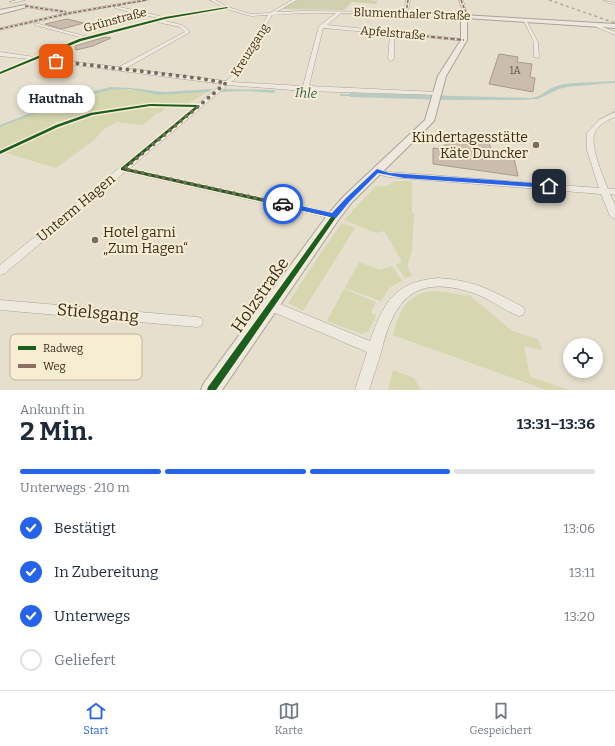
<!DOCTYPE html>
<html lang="de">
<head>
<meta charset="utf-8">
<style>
	body { margin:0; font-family:Bitter,serif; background:#f2f2f3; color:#1f2937; height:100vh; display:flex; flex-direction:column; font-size:15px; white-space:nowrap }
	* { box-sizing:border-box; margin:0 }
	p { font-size:13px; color:#747a83 }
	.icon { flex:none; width:22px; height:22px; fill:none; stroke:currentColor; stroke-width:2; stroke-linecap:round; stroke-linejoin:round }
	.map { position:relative; height:390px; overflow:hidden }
	.sheet { display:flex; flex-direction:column; background:#fff; flex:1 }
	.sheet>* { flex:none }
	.fabs { position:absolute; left:563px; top:338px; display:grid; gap:8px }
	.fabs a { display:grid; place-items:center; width:40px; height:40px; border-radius:50%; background:#fff; box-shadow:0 2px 6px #0003; font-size:20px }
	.pin { position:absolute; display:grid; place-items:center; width:34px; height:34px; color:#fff; margin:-17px; border-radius:8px; box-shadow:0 2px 6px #0006 }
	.courier { position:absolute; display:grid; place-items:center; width:40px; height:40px; margin:-20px; border:3px solid #2563eb; border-radius:50%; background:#fff; color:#222; box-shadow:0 1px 5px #0007 }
	.bubble { position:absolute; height:28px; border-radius:14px; background:#fff; box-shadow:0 2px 6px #0003; font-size:13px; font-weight:700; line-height:28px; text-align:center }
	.headline em { font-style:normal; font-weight:700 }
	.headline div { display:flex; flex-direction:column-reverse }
	.headline { display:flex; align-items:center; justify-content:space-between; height:68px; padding:0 20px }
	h1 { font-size:26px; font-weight:700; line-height:30px }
	.bar { display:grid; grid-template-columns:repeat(4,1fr); gap:6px 4px; align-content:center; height:48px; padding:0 20px }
	.bar i { height:5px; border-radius:3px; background:#e0e1e3 }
	.bar .current { background:#2563eb }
	.bar p { grid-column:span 4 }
	ol { padding:0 20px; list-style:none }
	li { display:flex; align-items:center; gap:12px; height:44px }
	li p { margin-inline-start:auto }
	li .icon { padding:4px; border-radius:50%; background:#2563eb; color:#fff; stroke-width:4 }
	li:last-child { color:#747a83 }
	li i { width:22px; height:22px; border:2px solid #e0e1e3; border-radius:50% }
	.dock { display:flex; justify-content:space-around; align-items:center; height:56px; border-top:1px solid #e0e1e3; background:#fff; font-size:11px; color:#747a83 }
	.dock a { display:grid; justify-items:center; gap:2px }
	.dock .current { color:#2563eb }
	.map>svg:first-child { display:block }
	.green { fill:#d6d6af }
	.cemetery { fill:#d0d0af }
	.water { fill:#b8cbc0 }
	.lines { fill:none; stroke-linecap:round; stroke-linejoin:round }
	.stream { stroke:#b8cbc0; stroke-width:2 }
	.building { fill:#cabdae; stroke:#a69a8d }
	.pedestrian-casing { stroke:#aba396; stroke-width:1 }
	.minor-casing { stroke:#aba396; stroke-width:1 }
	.tertiary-casing { stroke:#aba396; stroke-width:2 }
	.pedestrian { fill:#eee9df; fill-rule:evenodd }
	.minor { fill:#eee9df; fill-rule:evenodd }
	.tertiary { fill:#eee9df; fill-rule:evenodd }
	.rail { stroke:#ada9a0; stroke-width:1.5; stroke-dasharray:3 3; stroke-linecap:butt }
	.quiet-far1 { stroke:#8d6e63; stroke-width:1.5; stroke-dasharray:3.5 1.5; stroke-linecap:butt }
	.quiet { stroke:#8d6e63; stroke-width:2; stroke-dasharray:4.5 2; stroke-linecap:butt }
	.cycleway-casing { stroke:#f7edd3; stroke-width:3 }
	.cycleway { fill:#1b5e20; fill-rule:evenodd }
	.route { fill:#2563eb }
	.done { stroke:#776b5b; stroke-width:4; stroke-dasharray:0 7.2 }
	.poi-dot { fill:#776b5b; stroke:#f7edd3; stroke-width:1.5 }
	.labels { text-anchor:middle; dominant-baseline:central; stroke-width:4; stroke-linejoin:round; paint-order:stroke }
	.far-number-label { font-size:10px; fill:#5f5041 }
	.far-street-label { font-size:12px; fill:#3b2c1d; stroke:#f7edd3 }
	.far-water-label { font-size:13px; font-style:italic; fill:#2c5b58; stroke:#f7edd3 }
	.poi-label { font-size:14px; fill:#3b2c1d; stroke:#f7edd3; text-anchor:end }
	.street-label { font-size:14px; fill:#3b2c1d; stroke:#f7edd3 }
	.near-street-label { font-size:17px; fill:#3b2c1d; stroke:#f7edd3 }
	.key { fill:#f7edd3; stroke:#bfb39c; stroke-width:1 }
	.key-label { font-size:11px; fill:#3b2c1d }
</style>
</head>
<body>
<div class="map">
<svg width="615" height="390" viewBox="0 0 615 390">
	<rect width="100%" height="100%" fill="#e6dfce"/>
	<path class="green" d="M120 89 135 90 158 95 208 92 189 103 185 108 166 107 160 113H157L143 125 117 122 104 129 94 140 56 168 6 153 0 148V127C39 112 78 94 120 89Z
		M395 181H412V213L414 214 412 250 408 264 409 271 412 276 405 278 396 265 402 262 388 237 384 231 376 233 344 220 376 186H387Z
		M342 223 355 228 303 311 288 303 325 247Z
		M359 262 380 270 392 266 402 281 389 288 381 301 345 288Z
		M344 289 376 302 371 313 376 315 369 331 362 334 327 321Z
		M432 291 444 292 468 296V294L512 331 538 339 542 350 524 346 530 377 570 390H546L393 335C400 311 405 295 432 291Z
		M393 370 414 378 421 390H388Z"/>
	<path class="cemetery" d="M298 0H368L378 1 376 4 352 2 344 10 281 9Z"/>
	<path class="water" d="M595 82 600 84 567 87 559 89 538 99 520 100H450L350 97V93L531 98C540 97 545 91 554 87 566 82 582 83 595 82Z
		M111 87 131 88 164 92 213 89 208 92 158 95 130 89 110 90 68 101 0 127V125C37 111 73 95 111 87Z
		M224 89 275 90 274 93 247 91 220 92Z"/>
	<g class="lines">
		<path class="stream" d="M595 83 615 82
			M341 95H353"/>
	</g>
	<path class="building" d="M67 19 84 23 62 29 45 24Z
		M105 37 111 38 93 46 76 50 75 46Z
		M499 54 518 57 517 62 532 64 530 77 535 78 533 92 489 84Z
		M452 137 489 141 492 155 514 158 518 176 433 164V148L441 149Z"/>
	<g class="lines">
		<defs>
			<path id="pedestrian" d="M142 0H148L70 14 0 30V28L70 12Z
				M25 5 65 11 66 12 65 13 24 7Z
				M391 32 464 39 466 40 464 41 392 34Z"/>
			<path id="minor" d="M17 0H25L12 3 10 2Z
				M210 0H215L228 7 251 14 270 13 292 0H297L276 12 304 11 404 12 406 0H410L408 12 465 16 463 17 386 13H341L327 25 394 32V59L391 61 388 59 390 34 323 28 309 86 437 92 440 94 439 95 305 91 228 85 130 168 334 213 337 214 339 216 337 218 334 219 125 172 4 274 0 275V265L222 84 36 60 0 75V71L29 59 0 56V52L35 57 83 38 35 25V23L88 37 160 18 136 14 115 8V6L160 16 161 18 223 7ZM227 9 251 16 268 15 232 76 226 81 126 68 190 32 182 25 161 20ZM304 13H336L319 26 303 86 231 82 237 77 272 15ZM157 22 180 27 185 32 119 67 42 58 82 41Z
				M459 0H463L468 17 465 16Z
				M603 0 615 3V5L604 1Z
				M523 19 526 20 538 42 539 58 534 57V42Z
				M592 23 615 32V35L592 25Z
				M615 112V117C608 120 599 124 595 132 589 145 603 176 608 189H615V195L610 194 615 205V219L610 216 601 194 388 177 374 173 373 171 377 169 388 172 430 175 599 188 587 150V133L599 120Z
				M438 278C474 280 493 291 523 307L525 311 523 315 519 316C504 311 491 299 476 294 419 274 395 295 382 349 378 363 373 377 369 390H355L367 352 266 309 264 305 266 301 270 300 370 341C384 302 394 282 438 278Z
				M0 300 197 317 201 318 203 322 201 326 197 327 0 310Z"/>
			<path id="tertiary" d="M25 5 27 7 0 14V10Z
				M461 15 615 24V28L467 18V40L446 76 434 121 352 202 339 219 222 390H201L204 383 329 213 344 196 425 120 438 76 461 40Z"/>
		</defs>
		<use href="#pedestrian" class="pedestrian-casing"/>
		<use href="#minor" class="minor-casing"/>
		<use href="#tertiary" class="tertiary-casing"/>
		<use href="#pedestrian" class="pedestrian"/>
		<use href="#minor" class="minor"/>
		<use href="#tertiary" class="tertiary"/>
		<path class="rail" d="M549 0 615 23"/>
		<path class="quiet-far1" d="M461 0 467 16
			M25 6 66 12
			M406 13 408 0
			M0 29 70 13 147 0
			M392 33H397"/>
		<path class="quiet" d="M392 33 464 40"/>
		<defs>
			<path id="cycleway" d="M227 7 228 8 165 19 81 41 0 74V72L79 39 165 17Z
				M150 104 198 105 200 106 126 168 334 214 337 216 216 390H207L208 387 331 217 121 170V168L195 107 150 106 92 115 58 127 0 154V151L56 125 90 113Z"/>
		</defs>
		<use href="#cycleway" class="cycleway-casing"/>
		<use href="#cycleway" class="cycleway"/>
	</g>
	<path class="route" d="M377 169 389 173 404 174 549 184 552 186 549 188 404 178 378 173 350 201 336 218 283 206 280 204 283 202 332 213 346 198Z"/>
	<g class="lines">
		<path class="done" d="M56 61 197 78 226 83 124 169 283 204"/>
	</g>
	<g class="poi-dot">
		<circle cx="536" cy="145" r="4"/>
		<circle cx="95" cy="240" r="4"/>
	</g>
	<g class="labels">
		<g class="far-number-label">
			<text x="515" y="71">1A</text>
		</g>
		<g class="far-street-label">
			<text transform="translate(412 14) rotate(2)">Blumenthaler Straße</text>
			<text transform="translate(115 20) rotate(-15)">Grünstraße</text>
			<text transform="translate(393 33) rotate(5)">Apfelstraße</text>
			<text transform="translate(250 50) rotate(-58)">Kreuzgang</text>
		</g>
		<g class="far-water-label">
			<text transform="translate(306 93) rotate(2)">Ihle</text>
		</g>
		<g class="poi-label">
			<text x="528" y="137">Kindertagesstätte<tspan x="528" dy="16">Käte Duncker</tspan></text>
			<text x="103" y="232" text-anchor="start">Hotel garni<tspan x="103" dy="16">„Zum Hagen“</tspan></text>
		</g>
		<g class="street-label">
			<text transform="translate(76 208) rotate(-40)">Unterm Hagen</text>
		</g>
		<g class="near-street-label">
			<text transform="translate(260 295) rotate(-55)">Holzstraße</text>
			<text transform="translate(98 313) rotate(5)">Stielsgang</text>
		</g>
	</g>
	<rect x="10" y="334" width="132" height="46" rx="6" class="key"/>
	<rect x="18" y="346" width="18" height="4" fill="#1b5e20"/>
	<rect x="18" y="364" width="18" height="4" fill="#8d6e63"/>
	<g class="key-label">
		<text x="43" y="352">Radweg</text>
		<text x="43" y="370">Weg</text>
	</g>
</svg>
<div class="fabs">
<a><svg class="icon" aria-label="locate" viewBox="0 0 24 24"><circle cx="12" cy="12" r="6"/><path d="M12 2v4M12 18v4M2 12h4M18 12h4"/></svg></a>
</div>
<div class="pin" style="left:56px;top:61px;background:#ea580c"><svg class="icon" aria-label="bag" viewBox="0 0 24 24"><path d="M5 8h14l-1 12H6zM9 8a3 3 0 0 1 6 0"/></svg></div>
<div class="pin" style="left:549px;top:186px;background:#1f2937"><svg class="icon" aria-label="home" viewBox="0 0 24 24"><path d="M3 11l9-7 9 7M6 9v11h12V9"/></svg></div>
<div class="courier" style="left:283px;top:204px"><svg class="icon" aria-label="car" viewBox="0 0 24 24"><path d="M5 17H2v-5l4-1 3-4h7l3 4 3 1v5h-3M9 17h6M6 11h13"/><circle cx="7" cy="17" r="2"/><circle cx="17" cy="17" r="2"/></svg></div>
<div class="bubble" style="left:17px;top:85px;width:78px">Hautnah</div>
</div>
<section class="sheet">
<div class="headline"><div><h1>2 Min.</h1><p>Ankunft in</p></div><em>13:31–13:36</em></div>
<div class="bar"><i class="current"></i><i class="current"></i><i class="current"></i><i></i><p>Unterwegs · 210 m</p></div>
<ol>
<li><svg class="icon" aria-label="check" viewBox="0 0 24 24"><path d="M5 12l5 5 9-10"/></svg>Bestätigt<p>13:06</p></li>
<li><svg class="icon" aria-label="check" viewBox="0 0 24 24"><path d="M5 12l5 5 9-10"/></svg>In Zubereitung<p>13:11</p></li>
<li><svg class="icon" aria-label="check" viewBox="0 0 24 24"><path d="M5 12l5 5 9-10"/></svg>Unterwegs<p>13:20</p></li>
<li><i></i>Geliefert</li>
</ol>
</section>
<nav class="dock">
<a class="current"><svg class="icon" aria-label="home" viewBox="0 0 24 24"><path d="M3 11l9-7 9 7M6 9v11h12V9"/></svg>Start</a>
<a><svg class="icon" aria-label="map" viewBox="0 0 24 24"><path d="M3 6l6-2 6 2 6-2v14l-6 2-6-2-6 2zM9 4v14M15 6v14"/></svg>Karte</a>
<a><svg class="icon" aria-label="saved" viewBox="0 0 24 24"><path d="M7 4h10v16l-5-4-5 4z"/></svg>Gespeichert</a>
</nav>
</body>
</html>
